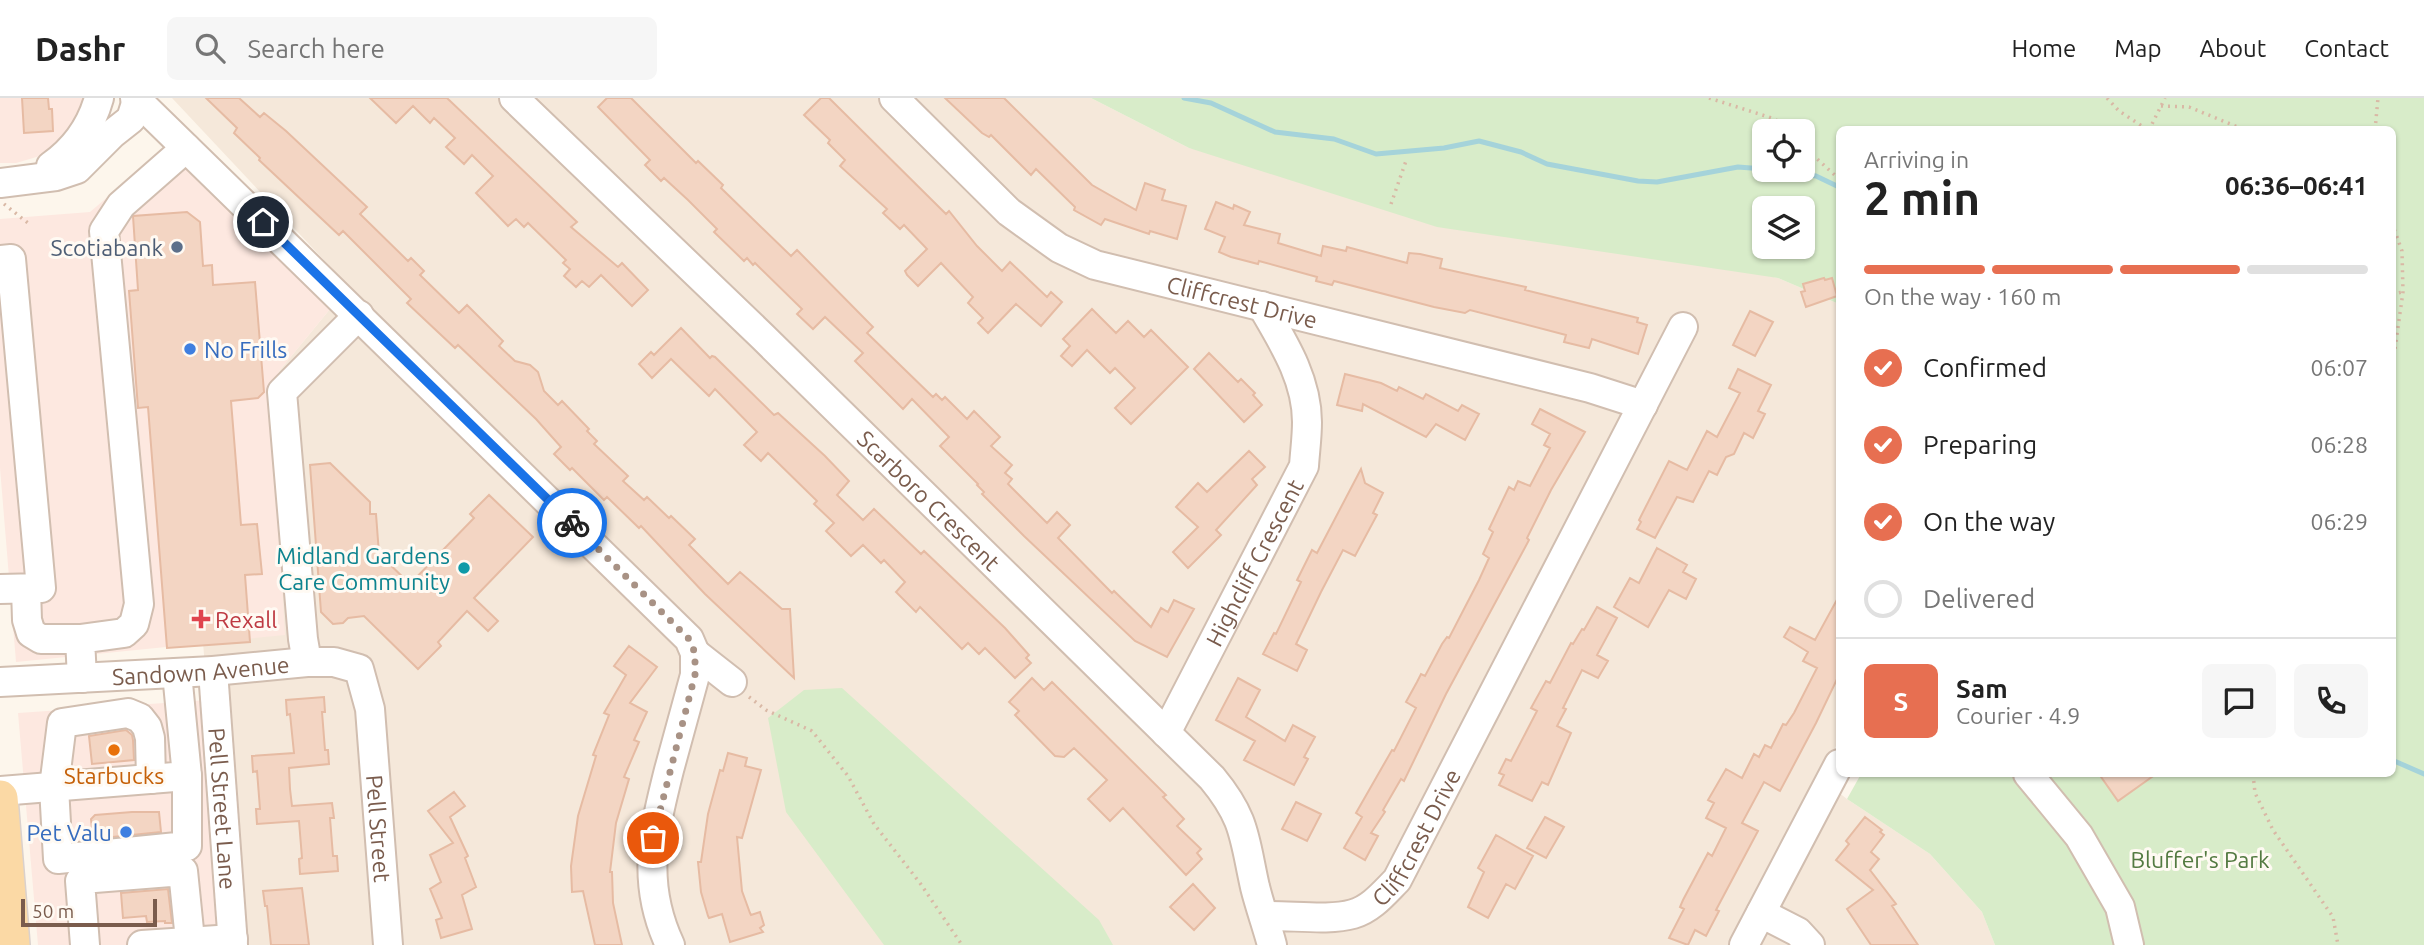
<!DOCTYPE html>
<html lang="en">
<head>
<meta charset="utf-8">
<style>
	body { margin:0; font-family:Ubuntu,sans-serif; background:#f6f6f6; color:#222; height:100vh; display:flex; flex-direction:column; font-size:26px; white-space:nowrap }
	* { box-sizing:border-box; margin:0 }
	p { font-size:23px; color:#767676 }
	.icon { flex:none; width:38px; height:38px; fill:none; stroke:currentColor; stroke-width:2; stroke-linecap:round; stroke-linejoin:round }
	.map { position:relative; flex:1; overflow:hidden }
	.details { position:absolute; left:1836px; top:28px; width:560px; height:651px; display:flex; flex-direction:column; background:#fff; border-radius:10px; box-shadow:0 2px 5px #0004 }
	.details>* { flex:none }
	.fabs { position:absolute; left:1752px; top:21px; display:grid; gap:14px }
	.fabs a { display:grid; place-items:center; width:63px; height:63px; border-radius:10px; background:#fff; box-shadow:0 2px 5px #0004; font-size:35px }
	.scale { position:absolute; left:21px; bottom:18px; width:136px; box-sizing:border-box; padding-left:7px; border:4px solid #7a5c4d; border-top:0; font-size:19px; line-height:24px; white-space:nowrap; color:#7a5c4d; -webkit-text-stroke:5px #fffaf3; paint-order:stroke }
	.pin { position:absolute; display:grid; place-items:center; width:60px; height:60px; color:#fff; margin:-30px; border:4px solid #fff; border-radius:50%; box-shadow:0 2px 7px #0007 }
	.courier { position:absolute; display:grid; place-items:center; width:70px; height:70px; margin:-35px; border:5px solid #1a73e8; border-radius:50%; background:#fff; color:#222; box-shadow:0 2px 9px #0007 }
	.overview em { font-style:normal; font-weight:700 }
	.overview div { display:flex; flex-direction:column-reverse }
	.overview { display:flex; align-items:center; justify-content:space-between; height:119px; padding:0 28px }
	h1 { font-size:46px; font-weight:700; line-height:52px }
	.bar { display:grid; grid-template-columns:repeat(4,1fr); gap:10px 7px; align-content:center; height:84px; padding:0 28px }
	.bar i { height:9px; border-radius:5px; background:#e0e0e0 }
	.bar .on { background:#e76f51 }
	.bar p { grid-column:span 4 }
	.line { display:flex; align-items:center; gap:18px; padding:0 28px; border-top:2px solid #e0e0e0 }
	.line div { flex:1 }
	.round { display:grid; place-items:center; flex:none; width:74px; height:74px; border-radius:10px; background:#f6f6f6 }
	ol { padding:0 28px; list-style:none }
	li { display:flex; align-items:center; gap:21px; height:77px }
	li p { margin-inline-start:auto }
	li .icon { padding:7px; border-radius:50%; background:#e76f51; color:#fff; stroke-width:4 }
	li:last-child { color:#767676 }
	li i { width:38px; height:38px; border:4px solid #e0e0e0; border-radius:50% }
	header { display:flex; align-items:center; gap:42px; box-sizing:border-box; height:98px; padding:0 35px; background:#fff; border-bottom:2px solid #e0e0e0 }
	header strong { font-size:33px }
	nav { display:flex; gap:38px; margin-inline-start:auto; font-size:24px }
	.search { width:490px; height:63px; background:#f6f6f6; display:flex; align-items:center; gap:18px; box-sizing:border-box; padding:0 24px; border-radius:10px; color:#767676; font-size:26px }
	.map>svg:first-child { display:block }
	.residential { fill:#f5e8da }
	.commercial { fill:#fde8e0 }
	.green { fill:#d8ecc9; fill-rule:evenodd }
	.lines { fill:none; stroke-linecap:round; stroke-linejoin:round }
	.stream { stroke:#a5d3da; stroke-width:5 }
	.building { fill:#f3d5c3; stroke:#e6bba3; stroke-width:2 }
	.minor-casing { stroke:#d1beb0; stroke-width:32 }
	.major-casing { stroke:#dad1cd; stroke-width:38 }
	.path { stroke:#d9b8a5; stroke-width:3.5; stroke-dasharray:2 5; stroke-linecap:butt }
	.minor { stroke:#fff; stroke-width:28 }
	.major { stroke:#fbd9a5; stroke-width:35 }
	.done { stroke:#a89285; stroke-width:7; stroke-dasharray:0 12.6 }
	.route { stroke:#1a73e8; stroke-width:9 }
	.service-dot { fill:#5c6f8a; stroke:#fffaf3; stroke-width:2.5 }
	.shop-dot { fill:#3f7fe0; stroke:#fffaf3; stroke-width:2.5 }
	.culture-dot { fill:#0f9aa8; stroke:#fffaf3; stroke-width:2.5 }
	.health-dot { fill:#e0444e; stroke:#fffaf3; stroke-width:2.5 }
	.food-dot { fill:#e8710a; stroke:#fffaf3; stroke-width:2.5 }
	.labels { text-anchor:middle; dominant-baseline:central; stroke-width:6; stroke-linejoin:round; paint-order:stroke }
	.service-label { font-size:23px; fill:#4e5e75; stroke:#fffaf3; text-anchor:end }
	.street-label { font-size:23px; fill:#7a5c4d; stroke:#fffaf3 }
	.shop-label { font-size:23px; fill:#366cbe; stroke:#fffaf3; text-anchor:start }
	.culture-label { font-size:23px; fill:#0d838f; stroke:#fffaf3; text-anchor:end }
	.health-label { font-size:23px; fill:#be3a42; stroke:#fffaf3; text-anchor:start }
	.food-label { font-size:23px; fill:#c56008; stroke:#fffaf3 }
	.park-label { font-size:23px; fill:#537a41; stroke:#fffaf3 }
</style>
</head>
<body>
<header>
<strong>Dashr</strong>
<div class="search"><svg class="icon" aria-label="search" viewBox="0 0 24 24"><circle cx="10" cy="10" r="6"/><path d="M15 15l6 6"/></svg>Search here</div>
<nav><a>Home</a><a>Map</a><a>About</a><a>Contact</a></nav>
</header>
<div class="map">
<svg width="2424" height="847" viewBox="0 0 2424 847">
	<rect width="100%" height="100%" fill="#fdf6ec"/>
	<path class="residential" d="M172 0H1091L1189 50 1778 180 1839 206V642L1820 680 1847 701 1930 756 1982 814 1995 847H229L203 545 271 289 280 272 330 211 354 194Z"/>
	<path class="commercial" d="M0 0H85L64 43 40 58 16 65H0Z
		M166 49 330 211 280 272 271 289 285 537 16 564 0 370V121L90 114Z
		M208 602 229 847H38L18 615Z"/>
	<path class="green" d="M1091 0H2424V847H1995L1982 814 1930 756 1847 701 1861 676H2392V32H1839V206L1778 180 1437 129 1189 50ZM1764 33H1802V72H1764ZM1764 110H1802V149H1764Z
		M842 590 1099 822 1113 847H884L786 714 768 620 804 592Z"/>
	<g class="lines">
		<path class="stream" d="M1184 0 1211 5 1275 34 1334 41 1376 56 1444 50 1479 43 1521 54 1547 66 1638 83 1657 84 1738 69 1764 71
			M1780 72 1816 78 1839 89
			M2392 662 2424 676"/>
	</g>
	<path class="building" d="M22 0H48L49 11H52L53 33 24 35Z
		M206 0H239L260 19 264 15 286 33 367 109 360 116 408 163 411 160 424 173 420 177 459 215 467 207 503 243 499 248 515 263 530 267 538 274 544 293 558 307 562 303 589 331 587 333 597 343 594 346 628 378 623 383 644 402 647 399 669 420 671 418 695 441 689 447 728 486 740 474 782 511H790L794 580 705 496 641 428 639 430 607 399 604 402 572 370 570 372 554 356 561 349 536 321 458 247 455 250 407 205 411 201 343 133 339 137 259 62 260 60 234 35 237 30Z
		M370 0H447L577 124 571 129 618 169 622 165 648 192 632 208 601 177 589 189 582 183 576 189 564 178 570 171 563 165 566 162 528 125 524 129 516 121 508 128 476 95 493 78 472 57 464 66 446 49 455 40 434 20 430 25 413 8 396 25Z
		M607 0H631L696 65 698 63 723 87 721 90 791 158 797 152 873 229 867 235 933 299 936 296 942 302 945 299 967 321 974 313 1000 339 991 348 1012 367 1005 375 1012 381 1008 386 1047 425 1057 414 1070 427 1058 440 1112 495 1114 493 1151 529 1161 510 1168 514 1174 502 1194 511 1167 559 1135 543 1024 438 982 396 984 394 977 387 978 386 940 348 949 339 912 301 903 311 855 263 863 255 825 219 813 231 797 216 802 211 755 165 753 167 747 160 744 163 714 134 717 131 688 102 664 80 661 83 645 67 650 62 598 9Z
		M821 0H829L946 116 949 113 977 148 1002 173 1010 164 1047 199 1051 194 1062 204 1041 228 1016 206 988 235 978 225 983 220 968 205 973 199 941 165 918 188 907 177 905 173 927 151 904 127 900 131 883 115 887 111 840 68 845 62 828 45 830 42 804 17Z
		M945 0H1004L1092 87 1136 112 1145 85 1165 92 1162 102 1186 108 1177 141 1150 133 1149 136 1105 121 1101 127 1074 112 1075 109 1036 71 1031 77 991 37 989 39 982 35Z
		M1216 104 1233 111 1234 107 1250 114 1244 127 1280 136 1278 145 1321 158 1323 148 1346 153 1347 149 1407 165 1409 155 1420 156 1442 161 1440 170 1526 189 1525 192 1638 220 1637 224 1647 227 1638 256 1592 241 1589 250 1564 244 1566 237 1470 212 1465 215 1434 209 1334 183 1332 187 1316 183 1317 179 1259 163 1258 166 1231 159 1219 154 1225 139 1205 131Z
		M187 114 200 124 203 168 212 167 213 187 255 184 264 294 258 300 231 303 241 427 257 426 262 476 245 477 250 544 167 550 148 309 138 310 129 193 138 192 133 118Z
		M1824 180 1825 182 1832 180 1837 198 1806 209 1801 194 1805 193 1803 186Z
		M1092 211 1116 235 1128 223 1144 239 1151 232 1188 269 1131 326 1115 310 1135 290 1115 270 1110 275 1087 252 1072 268 1061 258 1070 248 1063 241Z
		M1750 213 1773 224 1755 258 1733 247Z
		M681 230 710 260 712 258 715 259 774 317 778 315 825 358 849 383 837 397 863 422 874 411 921 456 924 453 1005 530 1029 557 1026 560 1031 565 1015 580 985 550 979 556 968 545 962 551 920 509 916 514 896 494 905 484 884 462 881 465 863 447 851 458 826 433 834 425 814 406 817 403 768 355 761 363 744 347 757 334 715 291 709 298 671 261 652 280 639 266 651 254 654 257Z
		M1209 255 1238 284 1241 281 1255 295 1253 297 1262 307 1244 324 1194 271Z
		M1738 271 1771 287 1758 313 1765 316 1753 340 1744 335 1734 356 1726 359 1717 377 1709 373 1693 404 1677 399 1655 440 1637 431 1641 424 1639 422 1669 363 1687 372 1707 333 1717 339 1740 295 1729 290Z
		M1345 276 1381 285 1397 293 1399 289 1423 301 1426 296 1458 313 1462 307 1479 316 1465 342 1436 326 1426 339 1363 306 1362 313 1337 307Z
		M1540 311 1585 334 1551 392 1527 440 1529 442 1446 596 1404 683 1401 681 1383 712 1385 714 1371 735 1378 738 1365 762 1344 750 1362 719 1356 715 1392 652 1394 653 1416 610 1406 604 1417 584 1421 576 1425 578 1442 546 1447 539 1449 540 1479 482 1489 460 1483 456 1493 434 1489 431 1509 389 1514 392 1518 383 1530 388 1550 350 1544 347 1550 336 1532 326Z
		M1249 353 1265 369 1252 381 1257 387 1216 432 1221 437 1188 470 1173 454 1198 429 1176 409 1198 385 1207 394Z
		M330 365 370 404V416H376L379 456 410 486 474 420 470 416 489 397 533 439 474 500 498 523 488 533 467 513 438 544 441 548 418 571 364 518 348 520 343 525 333 526 321 514 310 367Z
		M1361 371 1365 385 1383 395 1373 415 1377 417 1355 458 1343 452 1321 494 1296 546 1307 552 1297 573 1263 556 1274 535 1276 536 1301 484 1297 482 1312 452 1317 455Z
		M1657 450 1687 467 1683 474 1696 481 1686 501 1669 492 1648 529 1614 509 1630 480 1639 485Z
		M1839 498V577L1816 625 1780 693 1764 684 1742 725 1758 733 1716 812 1719 813 1706 838 1695 832 1688 847 1669 840 1684 811 1680 809 1683 802 1708 755 1712 758 1726 730 1706 720 1714 705 1708 702 1726 671 1742 680 1754 656 1759 659 1765 647 1771 650 1783 626 1786 627 1794 615 1817 570 1803 563 1808 554 1784 539 1790 529 1815 542Z
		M1597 509 1617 520 1597 557 1608 563 1598 580 1582 572 1563 610 1566 611 1557 628 1571 635 1548 687 1542 684 1532 703 1499 687 1504 677 1499 675 1506 661 1511 663 1537 613 1531 610 1546 583 1550 585 1571 545 1573 546 1582 531 1584 532Z
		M629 548 657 569 630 605 647 614 634 642 639 644 624 679 629 681 616 725 610 774H612L613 805 622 847H595L583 793 572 794 571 768 578 718 596 658 593 657 609 617 604 615 626 577 614 568Z
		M1032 580 1044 592 1052 584 1166 697 1163 699 1184 721 1177 728 1201 751 1197 755 1202 761 1186 777 1123 710 1110 723 1088 701 1107 682 1074 650 1064 659 1055 658 1015 617 1019 613 1009 604Z
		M1238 580 1260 592 1246 619 1285 643 1293 627 1315 639 1304 659 1308 661 1294 687 1244 662 1255 643 1216 622Z
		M324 599 325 614H322L325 652H328L329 666 289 670 290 691 292 708 332 705 334 720H330L333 758H337L338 773 300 776 299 761 302 760 299 723 257 726 256 711H260L257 673 253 674 252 658 294 655 290 616 287 617 286 602Z
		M126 632 132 637 133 642 134 662 92 666 89 638Z
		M728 655 747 660 745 668 761 672 742 740 737 739 742 793 750 815 751 817 760 814 764 827 760 830 763 834 730 844 722 816 709 820 708 818 701 794 698 764H701L708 716 720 672 723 673Z
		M2099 676H2156L2118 703Z
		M454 694 465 708 450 719 468 758 465 760 476 789 462 797 472 831 441 840 436 822 442 820 430 791 441 784 430 757 453 745 428 713Z
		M1296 704 1321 716 1307 743 1282 731Z
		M132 714H159L161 734 93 741 91 721 95 717Z
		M1545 719 1564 729 1546 760 1527 750Z
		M1865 719 1882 732 1880 734 1884 737 1871 754 1879 761 1870 772 1896 806 1892 808 1918 847H1871L1847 811 1873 792 1836 762 1849 746 1846 743Z
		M1496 737 1533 758 1515 791 1506 786 1488 820 1468 809 1484 774 1478 770Z
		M1193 786 1215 810 1194 832 1170 809Z
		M302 790 309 847H271L267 808H265L263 793Z
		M168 791 172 825H165V823L147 824 146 818 123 820 121 795Z"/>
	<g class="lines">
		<defs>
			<g id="minor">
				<path d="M135 0 689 541 695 555V577C686 609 678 640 669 672 653 736 641 785 670 847"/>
				<path id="s1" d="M514 0 763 239 1212 680C1246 721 1244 740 1255 789 1260 809 1267 828 1272 847"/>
				<path id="s2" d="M894 0 1009 114 1059 150 1095 167 1590 290 1643 307"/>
				<path d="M51 68C75 51 91 29 99 0"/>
				<path d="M0 85 56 78 77 71 112 36 131 21 137 2"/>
				<path d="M0 162 11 161 41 490 0 491"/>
				<path d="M26 491 27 522 31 535 41 541H80"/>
				<path d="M695 555 732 584"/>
				<path d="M307 564 303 541 282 294 359 217"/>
				<path id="s3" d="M213 573 233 847"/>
				<path d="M82 580 80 541 124 535 134 526 139 506 104 133 121 107 186 50"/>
				<path id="s4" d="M0 584 213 573 307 564H334L359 571 370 611 388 847"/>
				<path id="s5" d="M1166 635 1304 368C1305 353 1307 339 1307 324 1307 281 1283 244 1262 208"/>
				<path d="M2028 676 2079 738 2120 809 2129 847"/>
				<path d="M151 681 150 640 147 629 140 620 128 615 62 625 54 689 58 761 187 748V678"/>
				<path d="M0 693 187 678 177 575"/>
				<path d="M1761 815 1798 834 1810 847"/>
				<path id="s6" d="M1264 818C1291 817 1329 823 1353 816 1371 811 1384 795 1397 782L1683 229"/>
				<path d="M85 847 80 783 82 781 183 773 190 842"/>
				<path d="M142 847 233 841"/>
				<path d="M1744 847 1839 666"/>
			</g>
			<path id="major" d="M0 700 12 847"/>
		</defs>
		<use href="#minor" class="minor-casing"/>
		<use href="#major" class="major-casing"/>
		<path class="path" d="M1709 0 1775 21 1788 33
			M2107 0 2119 13 2148 32
			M2161 8 2189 9 2245 32
			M2149 32 2165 0
			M2375 32 2378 0
			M1802 47 1839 81
			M4 106 28 125
			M1391 106 1407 60
			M2392 125 2402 153 2403 194 2392 272
			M2392 196 2403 194
			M749 599 766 612 812 633 848 678 874 726 920 785 962 847
			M2253 676 2255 695 2273 732 2333 819 2338 847"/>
		<use href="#minor" class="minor"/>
		<use href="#major" class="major"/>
	</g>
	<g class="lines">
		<path class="done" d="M572 425 689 541 695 555V577L653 740"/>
		<path class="route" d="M263 124 572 425"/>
	</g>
	<circle class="service-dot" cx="177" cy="149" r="7"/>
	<g class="shop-dot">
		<circle cx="190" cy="251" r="7"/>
		<circle cx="126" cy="734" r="7"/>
	</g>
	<circle class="culture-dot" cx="464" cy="470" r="7"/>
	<path class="health-dot" d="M197.5 510.5h7v7h7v7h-7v7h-7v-7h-7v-7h7z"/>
	<circle class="food-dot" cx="114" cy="652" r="7"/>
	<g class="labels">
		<g class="service-label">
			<text x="163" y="149">Scotiabank</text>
		</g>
		<g class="street-label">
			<text stroke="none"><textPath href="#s2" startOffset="415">Cliffcrest Drive</textPath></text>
			<text stroke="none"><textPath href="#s1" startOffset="578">Scarboro Crescent</textPath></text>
			<text stroke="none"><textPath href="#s5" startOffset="192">Highcliff Crescent</textPath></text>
			<text stroke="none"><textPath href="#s4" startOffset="201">Sandown Avenue</textPath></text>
			<text stroke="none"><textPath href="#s3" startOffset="138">Pell Street Lane</textPath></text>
			<text stroke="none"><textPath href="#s4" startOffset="522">Pell Street</textPath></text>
			<text stroke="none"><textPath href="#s6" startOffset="192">Cliffcrest Drive</textPath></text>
		</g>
		<g class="shop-label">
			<text x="204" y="251">No Frills</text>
			<text x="112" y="734" text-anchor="end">Pet Valu</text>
		</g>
		<g class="culture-label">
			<text x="450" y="457">Midland Gardens<tspan x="450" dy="26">Care Community</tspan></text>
		</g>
		<g class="health-label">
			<text x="215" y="521">Rexall</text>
		</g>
		<g class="food-label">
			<text x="114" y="677">Starbucks</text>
		</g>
		<g class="park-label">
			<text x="2200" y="761">Bluffer's Park</text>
		</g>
	</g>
</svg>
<div class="fabs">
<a><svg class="icon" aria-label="locate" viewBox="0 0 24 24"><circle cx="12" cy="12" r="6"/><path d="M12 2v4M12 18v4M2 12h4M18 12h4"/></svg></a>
<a><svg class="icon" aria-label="layers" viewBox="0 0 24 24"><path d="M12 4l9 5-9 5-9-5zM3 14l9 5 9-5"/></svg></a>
</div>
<div class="scale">50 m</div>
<div class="pin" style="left:653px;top:740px;background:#ea580c"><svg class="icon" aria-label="bag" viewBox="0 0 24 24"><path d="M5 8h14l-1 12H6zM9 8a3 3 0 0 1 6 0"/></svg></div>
<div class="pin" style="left:263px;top:124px;background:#1f2937"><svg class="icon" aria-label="home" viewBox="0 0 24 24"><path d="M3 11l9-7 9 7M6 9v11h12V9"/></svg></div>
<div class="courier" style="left:572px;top:425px"><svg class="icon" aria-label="bike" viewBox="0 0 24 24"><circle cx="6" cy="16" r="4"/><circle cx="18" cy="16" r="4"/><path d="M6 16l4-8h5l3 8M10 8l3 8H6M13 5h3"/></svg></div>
<section class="details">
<div class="overview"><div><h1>2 min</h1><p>Arriving in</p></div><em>06:36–06:41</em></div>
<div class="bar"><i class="on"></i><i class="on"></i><i class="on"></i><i></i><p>On the way · 160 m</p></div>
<ol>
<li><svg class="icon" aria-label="check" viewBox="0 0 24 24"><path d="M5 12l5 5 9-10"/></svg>Confirmed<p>06:07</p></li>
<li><svg class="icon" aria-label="check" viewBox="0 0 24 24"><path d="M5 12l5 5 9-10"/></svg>Preparing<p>06:28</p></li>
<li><svg class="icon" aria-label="check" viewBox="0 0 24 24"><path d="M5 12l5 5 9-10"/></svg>On the way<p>06:29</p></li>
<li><i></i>Delivered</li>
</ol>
<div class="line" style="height:126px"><b class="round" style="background:#e76f51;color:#fff">S</b><div><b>Sam</b><p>Courier · 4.9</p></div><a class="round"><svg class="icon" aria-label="chat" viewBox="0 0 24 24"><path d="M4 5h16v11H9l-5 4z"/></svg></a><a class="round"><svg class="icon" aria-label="phone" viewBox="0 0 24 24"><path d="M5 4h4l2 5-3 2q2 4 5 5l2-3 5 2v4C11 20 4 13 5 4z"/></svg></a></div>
</section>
</div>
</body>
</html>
